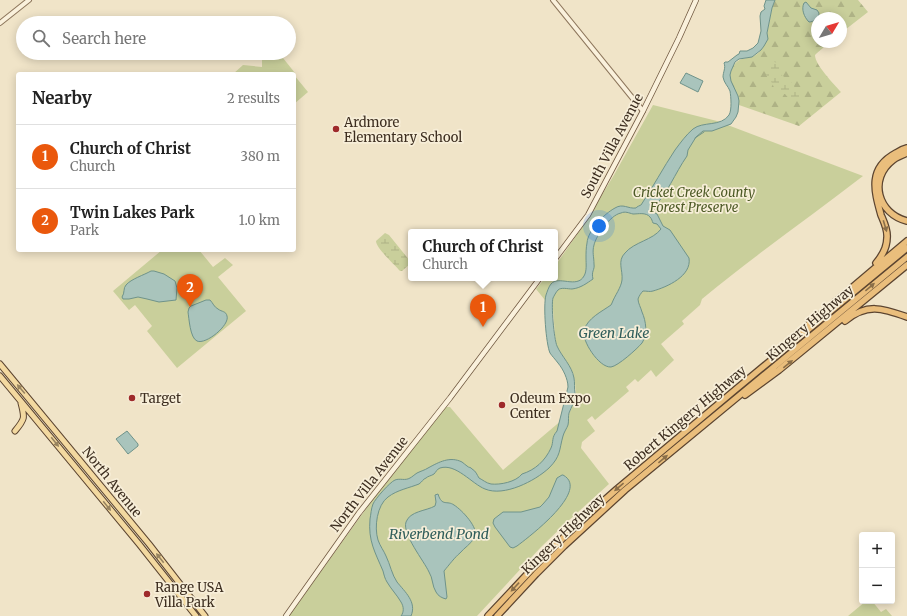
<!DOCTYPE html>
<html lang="en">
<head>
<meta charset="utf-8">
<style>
	:root { --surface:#fff; --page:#f2f2f2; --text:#222; --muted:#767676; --line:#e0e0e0; --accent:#ea580c }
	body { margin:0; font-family:Merriweather,serif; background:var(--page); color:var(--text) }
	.controls { position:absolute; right:12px; bottom:12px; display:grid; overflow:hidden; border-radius:4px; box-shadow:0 2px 10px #0003 }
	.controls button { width:36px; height:36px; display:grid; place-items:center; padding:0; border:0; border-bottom:1px solid var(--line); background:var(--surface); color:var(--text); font:20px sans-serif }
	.compass { position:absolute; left:811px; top:12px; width:36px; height:36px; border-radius:50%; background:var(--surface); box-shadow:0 2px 10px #0003; rotate:52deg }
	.you { position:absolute; left:599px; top:226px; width:14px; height:14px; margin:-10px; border:3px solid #fff; border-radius:50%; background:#1a73e8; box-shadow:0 0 0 6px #1a73e833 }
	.badge { display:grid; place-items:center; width:26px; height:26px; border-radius:50%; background:var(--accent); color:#fff; font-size:13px; font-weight:700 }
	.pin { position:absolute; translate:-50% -33px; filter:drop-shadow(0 1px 2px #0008) }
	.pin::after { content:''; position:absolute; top:21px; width:14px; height:12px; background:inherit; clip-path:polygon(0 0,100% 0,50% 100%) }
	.popup { position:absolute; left:408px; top:229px; width:150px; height:52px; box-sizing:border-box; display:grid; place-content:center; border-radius:4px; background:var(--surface); filter:drop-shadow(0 1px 3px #0005); font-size:13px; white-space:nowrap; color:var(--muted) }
	.popup b { font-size:15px; color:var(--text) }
	.popup::after { content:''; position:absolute; left:50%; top:100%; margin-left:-8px; border:8px solid transparent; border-top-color:var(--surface) }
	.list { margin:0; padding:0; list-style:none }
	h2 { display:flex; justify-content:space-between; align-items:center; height:52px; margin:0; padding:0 16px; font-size:17px }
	h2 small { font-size:13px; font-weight:400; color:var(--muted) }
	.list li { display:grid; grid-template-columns:26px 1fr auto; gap:12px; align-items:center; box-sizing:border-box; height:64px; padding:0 16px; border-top:1px solid var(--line) }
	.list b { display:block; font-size:15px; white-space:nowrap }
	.list p { margin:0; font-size:13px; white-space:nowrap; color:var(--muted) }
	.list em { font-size:13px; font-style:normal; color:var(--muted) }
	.icon { flex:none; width:22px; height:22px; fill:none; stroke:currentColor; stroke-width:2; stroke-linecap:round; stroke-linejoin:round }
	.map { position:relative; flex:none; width:907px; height:616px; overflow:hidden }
	.search { position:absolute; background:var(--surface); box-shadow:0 2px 10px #0003; left:16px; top:16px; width:280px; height:44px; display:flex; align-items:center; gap:10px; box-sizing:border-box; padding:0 14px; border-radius:22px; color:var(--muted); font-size:15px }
	.panel { position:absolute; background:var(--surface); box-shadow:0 2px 10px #0003; left:16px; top:72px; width:280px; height:180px; border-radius:4px }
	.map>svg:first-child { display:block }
	.green { fill:#c9cf9b }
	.forest { fill:url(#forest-firs) }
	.wetland { fill:url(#wetland-marsh) }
	.water { fill:#a9c4bc; stroke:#6f938a }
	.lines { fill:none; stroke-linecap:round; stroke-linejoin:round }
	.stream { stroke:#6f938a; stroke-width:1 }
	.tertiary-casing { stroke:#8d765c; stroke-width:6 }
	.secondary-casing { stroke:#6f573f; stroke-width:6 }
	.primary-casing { stroke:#5b4430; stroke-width:7 }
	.trunk-casing { stroke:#5b4430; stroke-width:8 }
	.tertiary { stroke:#faf1dc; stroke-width:4 }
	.secondary { stroke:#faf1dc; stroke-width:4.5 }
	.primary { stroke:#f3d9a0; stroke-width:5 }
	.trunk { stroke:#eabe7c; stroke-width:5.5 }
	.oneway { fill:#8b6f49 }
	.oneway2 { fill:#988460 }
	.poi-dot { fill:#9e2a2b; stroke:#f7eed8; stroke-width:1.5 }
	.labels { text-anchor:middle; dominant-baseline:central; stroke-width:3.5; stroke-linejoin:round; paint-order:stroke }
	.poi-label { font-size:13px; fill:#3d2e20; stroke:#f7eed8; text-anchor:start }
	.street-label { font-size:13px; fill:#3d2e20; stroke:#f7eed8 }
	.park-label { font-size:13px; font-style:italic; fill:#4d5a26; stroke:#f7eed8 }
	.water-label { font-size:14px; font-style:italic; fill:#2f5d5a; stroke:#f7eed8 }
</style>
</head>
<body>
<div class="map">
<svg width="907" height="616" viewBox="0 0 907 616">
	<defs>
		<pattern id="forest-firs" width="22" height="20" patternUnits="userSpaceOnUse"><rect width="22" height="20" fill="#c9cf9b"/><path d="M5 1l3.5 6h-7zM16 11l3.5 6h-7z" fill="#aeb285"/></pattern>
		<pattern id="wetland-marsh" width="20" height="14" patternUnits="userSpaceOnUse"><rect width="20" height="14" fill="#c9cf9b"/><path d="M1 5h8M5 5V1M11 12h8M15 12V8" fill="none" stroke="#aeb285"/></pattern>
	</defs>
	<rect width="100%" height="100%" fill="#f0e4c8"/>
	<!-- green -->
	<path class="green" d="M262,53H279L295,73L294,74H233L243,65L262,67Z
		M294,75L308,92L294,104Z
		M653,105L717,121L863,176C810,217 754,256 702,299L700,305L682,321L684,324L661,344L674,360L656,377L651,370L638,382L635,379L626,387L629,391L595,420L592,416L587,420L595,431L582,442L581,448L609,484L567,522L541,547L477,616H289L376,495L446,407H450L503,470L569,414L576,396L575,382L573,373L569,366L561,353L556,344L555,335L553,310L536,289L545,278H555V266L583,226L614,175Z
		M162,250H199L213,267L225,258L233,265L218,277L246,311L177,368L147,331L152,326L135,305L129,310L113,291Z
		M866,601H872L881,612L886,609L892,616H848Z"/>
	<!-- forest -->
	<path class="forest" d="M775,0H858L868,12L841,33V18H817V42H830L817,53L815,55C815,65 834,84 841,92L799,126L739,105C739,95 730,86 730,76C730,69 735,61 742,59C745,58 748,58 751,57C760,55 768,42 767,33L772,8Z"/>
	<!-- wetland -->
	<path class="wetland" d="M771,61L778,63L779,62H782V72L781,75C784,77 787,78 790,81C792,83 799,93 800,96L798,100L791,101L785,94H782L778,91L776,92L772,83L766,75L767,65Z
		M385,233L389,235L410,261V264L402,271H400C394,264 376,248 376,241Z"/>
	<!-- water -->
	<path class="water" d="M766,0H775L772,8L767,33L768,39L764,46L761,50L752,57L739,59L735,62L731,71L730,75L731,81L738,96L739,101L738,112L736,117L731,124L712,131H703L696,137L688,150L687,156C675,173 667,195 652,209L653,212L657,214L663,226L670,230L689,258C692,276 667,287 653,291C650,292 647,291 643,291C641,293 639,296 638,299C638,303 641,308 642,312C646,321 648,334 642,343C637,349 618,366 611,367C599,368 581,340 584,330C588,318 601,312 611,305L612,303C615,295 621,288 622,280C623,270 617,261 625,253C634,242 653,240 661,229L657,224L653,223C652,221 652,219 650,217C646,212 638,214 633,214C629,213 625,211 621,213C610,215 596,236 594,245C592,252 594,257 594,264C595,270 591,271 593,279C587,283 581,288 572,289C568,289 561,287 558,290C556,292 554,296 553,298C551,305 554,339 557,346C562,357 572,366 574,378C575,383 574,388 575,393C575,394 576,395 576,396C575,400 571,408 569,413C568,416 569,421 568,425C567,428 564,432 563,436C559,450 561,456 549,468C535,481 504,497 485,489C472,484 456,463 440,468C437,469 436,472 434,474C431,476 428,476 426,478C423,479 422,482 419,484C409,488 397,490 388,497C377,505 374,527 378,540C380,546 384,551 386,556C390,564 392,575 397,582C405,592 417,602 411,616H401C404,612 404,607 401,602C397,595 391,589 387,582C385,579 384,575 383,571C375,552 368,541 370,519C371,514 371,509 373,504C375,499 390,482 395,480C400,478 405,481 410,478C412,477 414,475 417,473C421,471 425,470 428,468C439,462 450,456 462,462C464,463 465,465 467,466C469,468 471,467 472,469C476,471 477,475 479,478C483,480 486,483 491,484C500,485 516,482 522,474C535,470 545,461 551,448C554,441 551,438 557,431L568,387C568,379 563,369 558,363C555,359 552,356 550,353C546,344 543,305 546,295C547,292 549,286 551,284C558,275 577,289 584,276C587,271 586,264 586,258C586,253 586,248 587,243C588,230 604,214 615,208C623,203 628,209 636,208C636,207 641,205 641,205C653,187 663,168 675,150C681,142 686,135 693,129C703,121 721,127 729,115C732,110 731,97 730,91C728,86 724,83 723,77C723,72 726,68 724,63L725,62H728L737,55L739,54L740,51H747L753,48L758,43L761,31L760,16L761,12L765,9L764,6Z
		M806,2L811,8L817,10L819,13C819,18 814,22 809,22C804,17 801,9 804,3Z
		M686,73L703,81L698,92L680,83Z
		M151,271H154L164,274L175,281L177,288L176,300L159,302L147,299L138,297L129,299H123L122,297C125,293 123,288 126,285C131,279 144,275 151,271Z
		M206,300H210C213,303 214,307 218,309C222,312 226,311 227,316C230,325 206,345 197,341C190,338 189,318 188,312L189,308L191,306Z
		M127,431L138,444V446L128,454L116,439Z
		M562,475H563C591,490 529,537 517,546L513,548L510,547L495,527L493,523L494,519L503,512H521L540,507L543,504L549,497L557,478Z
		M438,494C442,507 447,500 454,505C462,510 479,528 475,537C471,544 464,548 460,553C455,557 449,565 444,571L447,597L446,599C442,598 438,596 436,592C432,586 433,578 429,572C424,561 402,534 406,522C410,511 426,511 435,506L436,502L435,495Z"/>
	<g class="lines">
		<!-- stream -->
		<path class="stream" d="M695,138L704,132"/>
		<!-- tertiary casing -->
		<g class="tertiary-casing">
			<path id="tertiary" d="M553,0L643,111
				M0,23L29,0"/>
		</g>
		<!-- secondary casing -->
		<g class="secondary-casing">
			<path id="secondary" d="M555,259L588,215L643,111L679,38L696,0
				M286,616L359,513L450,398L540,278"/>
		</g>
		<!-- primary casing -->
		<g class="primary-casing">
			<path id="primary" d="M0,364L149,544L205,616
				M0,376L139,544L196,616
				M15,431C25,419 25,418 21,403"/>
		</g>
		<!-- trunk casing -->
		<g class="trunk-casing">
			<path id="trunk" d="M907,153C902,155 897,157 893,160C868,179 878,214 907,221
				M876,263C882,256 887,248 887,238C888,230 884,222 881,215C874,190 868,168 896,153C899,151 903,149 907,148
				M845,321C867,303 882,308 907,317
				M796,335L907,241
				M745,395L779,370L907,265
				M488,616L534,567L574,527L617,489L735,390L907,248
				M497,616L536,574L564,546L625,490L907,257"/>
		</g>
		<!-- tertiary -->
		<use href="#tertiary" class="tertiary"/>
		<!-- secondary -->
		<use href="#secondary" class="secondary"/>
		<!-- primary -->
		<use href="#primary" class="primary"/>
		<!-- trunk -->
		<use href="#trunk" class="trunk"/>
	</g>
	<!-- one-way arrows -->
	<defs><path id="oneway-solid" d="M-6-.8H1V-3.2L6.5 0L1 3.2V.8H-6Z"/></defs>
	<g class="oneway">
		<use href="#oneway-solid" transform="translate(885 226) rotate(73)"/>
		<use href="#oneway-solid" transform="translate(870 287) rotate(-40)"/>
		<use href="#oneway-solid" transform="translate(788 364) rotate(-39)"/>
		<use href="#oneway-solid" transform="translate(663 459) rotate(-40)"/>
		<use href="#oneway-solid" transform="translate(619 487) rotate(140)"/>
		<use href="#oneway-solid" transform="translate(515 587) rotate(133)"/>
	</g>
	<g class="oneway2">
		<use href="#oneway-solid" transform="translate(21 389) rotate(-130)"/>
		<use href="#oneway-solid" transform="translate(55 442) rotate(51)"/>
		<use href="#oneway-solid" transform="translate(107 506) rotate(51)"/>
		<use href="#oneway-solid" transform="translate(160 558) rotate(-128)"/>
	</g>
	<!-- markers -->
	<g class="poi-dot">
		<circle cx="336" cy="129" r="4"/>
		<circle cx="132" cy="398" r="4"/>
		<circle cx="502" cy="405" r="4"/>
		<circle cx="147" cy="594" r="4"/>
	</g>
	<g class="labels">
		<!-- poi labels -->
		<g class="poi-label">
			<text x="344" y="122">Ardmore<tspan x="344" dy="15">Elementary School</tspan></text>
			<text x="140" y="398">Target</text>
			<text x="510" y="398">Odeum Expo<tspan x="510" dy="15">Center</tspan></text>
			<text x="155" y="587">Range USA<tspan x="155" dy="15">Villa Park</tspan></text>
		</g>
		<!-- street labels -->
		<g class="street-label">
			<text transform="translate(612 146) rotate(-62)">South Villa Avenue</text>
			<text transform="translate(810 323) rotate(-40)">Kingery Highway</text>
			<text transform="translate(685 418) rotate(-40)">Robert Kingery Highway</text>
			<text transform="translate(112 482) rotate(51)">North Avenue</text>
			<text transform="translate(369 484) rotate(-52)">North Villa Avenue</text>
			<text transform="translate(563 534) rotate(-44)">Kingery Highway</text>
		</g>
		<!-- park labels -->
		<g class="park-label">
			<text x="694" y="192">Cricket Creek County<tspan x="694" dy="15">Forest Preserve</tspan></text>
		</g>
		<!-- water labels -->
		<g class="water-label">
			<text x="614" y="333">Green Lake</text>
			<text x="439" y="534">Riverbend Pond</text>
		</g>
	</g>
</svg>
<div class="controls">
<button>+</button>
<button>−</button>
</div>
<svg class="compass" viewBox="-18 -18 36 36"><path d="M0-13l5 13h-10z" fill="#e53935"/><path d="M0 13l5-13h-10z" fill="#767676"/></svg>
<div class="you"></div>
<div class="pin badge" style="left:483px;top:327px">1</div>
<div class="popup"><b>Church of Christ</b>Church</div>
<div class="pin badge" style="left:190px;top:307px">2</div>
<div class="search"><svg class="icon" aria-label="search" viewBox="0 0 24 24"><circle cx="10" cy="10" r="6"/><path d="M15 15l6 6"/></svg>Search here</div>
<section class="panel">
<h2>Nearby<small>2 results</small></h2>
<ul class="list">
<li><span class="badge">1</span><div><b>Church of Christ</b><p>Church</p></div><em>380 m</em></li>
<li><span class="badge">2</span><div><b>Twin Lakes Park</b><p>Park</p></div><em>1.0 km</em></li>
</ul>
</section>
</div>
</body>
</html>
